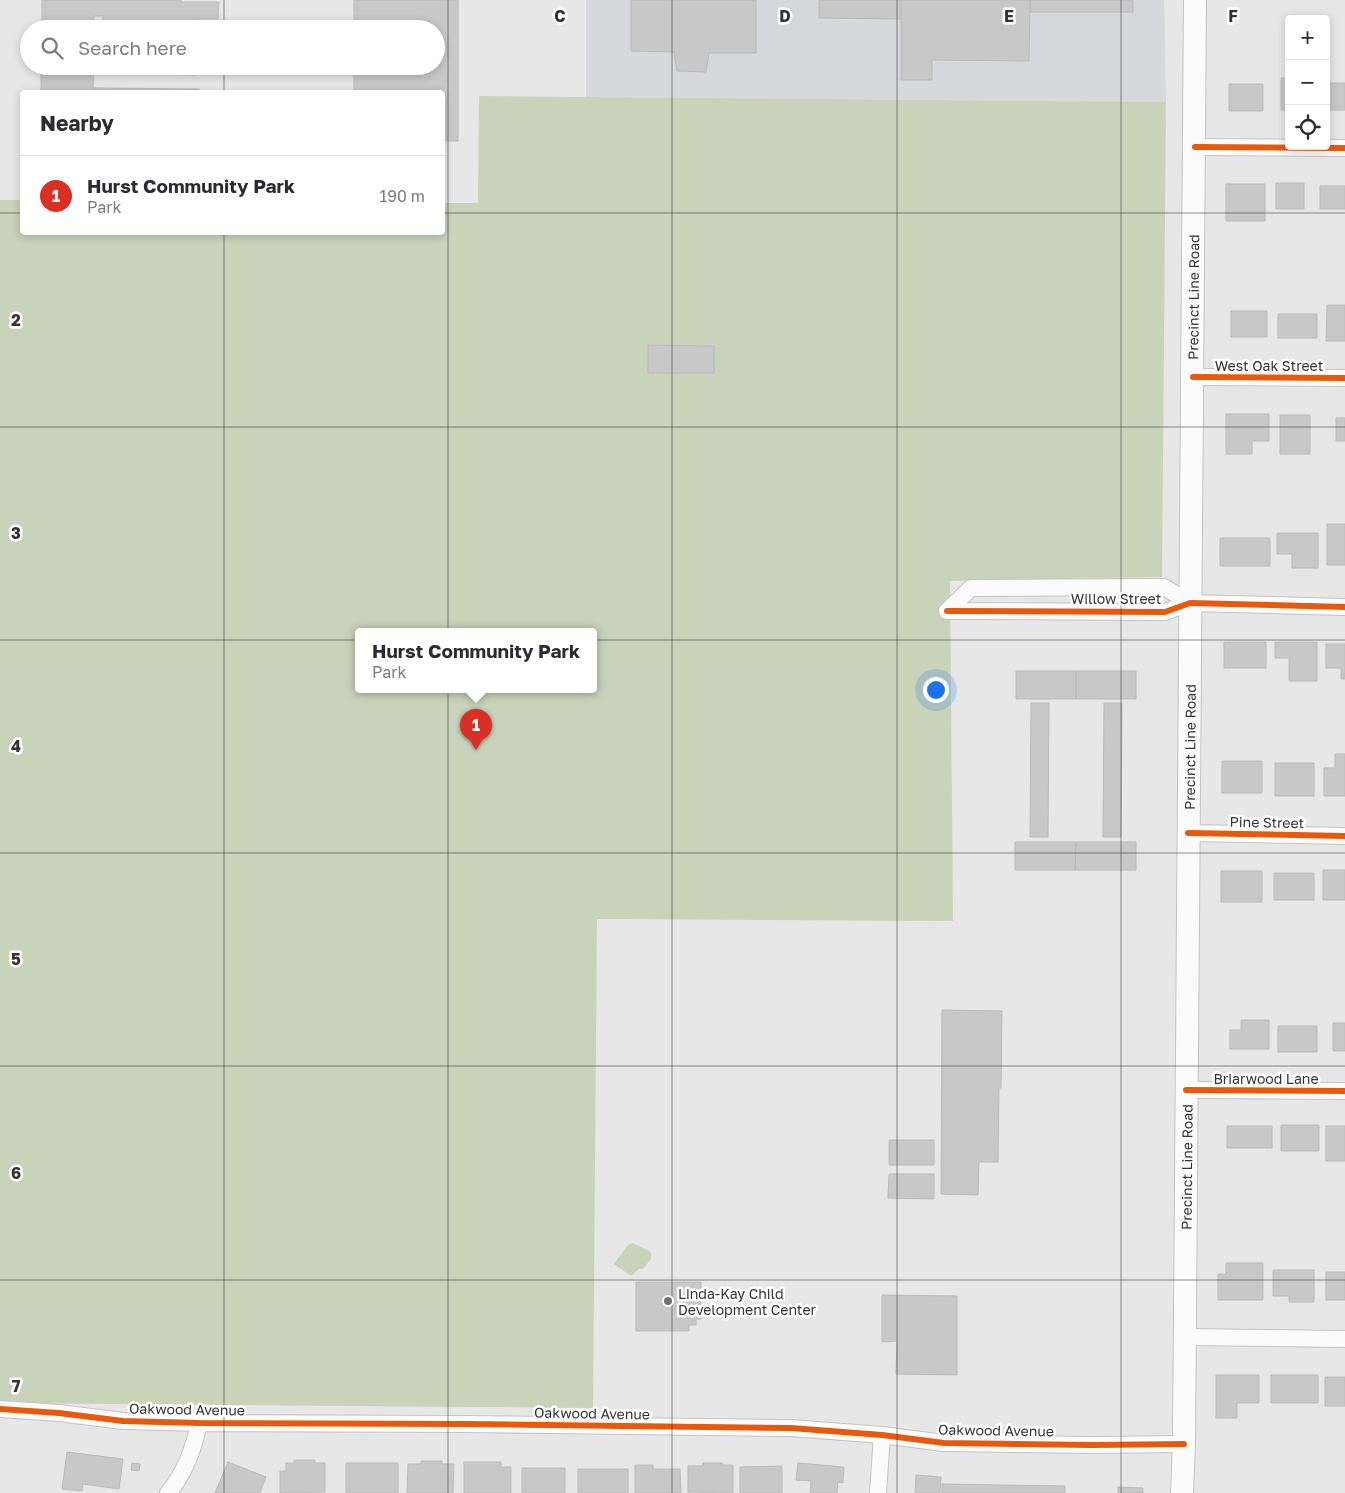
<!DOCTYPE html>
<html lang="en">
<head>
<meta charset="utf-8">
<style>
	:root { --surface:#fff; --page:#f2f2f3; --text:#2b2b33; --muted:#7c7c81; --line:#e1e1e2; --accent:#d93025 }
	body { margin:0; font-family:"Golos Text",sans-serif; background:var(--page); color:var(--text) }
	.controls { position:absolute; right:15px; top:15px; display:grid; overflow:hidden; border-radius:5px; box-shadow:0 2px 8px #0003 }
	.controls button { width:45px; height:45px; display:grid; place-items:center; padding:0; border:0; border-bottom:1px solid var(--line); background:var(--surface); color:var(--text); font:25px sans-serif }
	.you { position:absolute; left:935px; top:689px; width:18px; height:18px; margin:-12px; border:4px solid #fff; border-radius:50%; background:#1a73e8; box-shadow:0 0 0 8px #1a73e833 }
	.badge { display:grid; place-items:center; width:32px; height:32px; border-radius:50%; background:var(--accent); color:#fff; font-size:16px; font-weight:700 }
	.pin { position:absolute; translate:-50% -41px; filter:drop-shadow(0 1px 2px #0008) }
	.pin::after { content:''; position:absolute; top:26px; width:18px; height:15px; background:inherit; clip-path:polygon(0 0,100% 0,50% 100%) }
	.popup { position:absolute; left:355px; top:628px; width:242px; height:65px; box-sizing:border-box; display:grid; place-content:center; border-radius:5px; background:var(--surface); filter:drop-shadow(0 1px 4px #0005); font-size:16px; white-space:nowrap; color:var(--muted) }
	.popup b { font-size:19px; color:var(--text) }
	.popup::after { content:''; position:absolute; left:50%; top:100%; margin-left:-10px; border:10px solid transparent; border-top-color:var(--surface) }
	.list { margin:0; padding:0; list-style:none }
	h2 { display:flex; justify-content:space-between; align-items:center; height:65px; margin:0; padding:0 20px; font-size:21px }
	h2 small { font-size:16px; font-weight:400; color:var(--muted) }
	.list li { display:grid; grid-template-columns:32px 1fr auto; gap:15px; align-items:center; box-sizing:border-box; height:80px; padding:0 20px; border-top:1px solid var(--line) }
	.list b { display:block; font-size:19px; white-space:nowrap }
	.list p { margin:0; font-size:16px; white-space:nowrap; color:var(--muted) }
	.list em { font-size:16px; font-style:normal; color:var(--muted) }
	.icon { flex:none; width:28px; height:28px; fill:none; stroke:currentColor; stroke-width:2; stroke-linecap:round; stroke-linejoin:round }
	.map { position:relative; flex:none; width:1345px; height:1493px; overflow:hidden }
	.search { position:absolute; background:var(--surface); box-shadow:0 2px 8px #0003; left:20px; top:20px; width:425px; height:55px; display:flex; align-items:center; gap:12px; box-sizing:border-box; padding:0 18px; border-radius:28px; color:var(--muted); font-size:19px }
	.panel { position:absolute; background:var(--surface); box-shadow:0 2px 8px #0003; left:20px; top:90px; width:425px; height:145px; border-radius:5px }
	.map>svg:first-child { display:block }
	.built { fill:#d7d8dc }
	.green { fill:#c9d3b9; fill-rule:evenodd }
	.building { fill:#c8c8c8; stroke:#bababa }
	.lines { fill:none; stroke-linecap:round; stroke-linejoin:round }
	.minor-casing { stroke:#c3c3c3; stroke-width:18 }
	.secondary-casing { stroke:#c3c3c3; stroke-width:24 }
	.minor { stroke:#fbfbfb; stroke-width:16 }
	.secondary { stroke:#fbfbfb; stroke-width:22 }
	.cycleway-casing { stroke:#fff; stroke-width:9 }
	.cycleway { stroke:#e8590c; stroke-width:6 }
	.grid { fill:none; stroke:#333; stroke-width:1; stroke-opacity:0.55 }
	.poi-dot { fill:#727272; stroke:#fff; stroke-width:2 }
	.labels { text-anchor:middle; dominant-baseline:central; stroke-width:5; stroke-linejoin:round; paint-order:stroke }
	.street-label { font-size:14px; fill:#333; stroke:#fff }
	.poi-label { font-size:14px; fill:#333; stroke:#fff; text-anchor:start }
	.grid-label { font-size:16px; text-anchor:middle; font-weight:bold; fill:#333; stroke:#fff; stroke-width:5; stroke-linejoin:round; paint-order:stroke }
</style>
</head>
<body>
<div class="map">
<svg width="1345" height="1493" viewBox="0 0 1345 1493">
	<rect width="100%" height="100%" fill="#e7e7e7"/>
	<!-- built -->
	<path class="built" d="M586,0H1164L1166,102L586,97Z"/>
	<!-- green -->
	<path class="green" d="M479,96L1166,102L1162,577L950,581L953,921L597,919L593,1408L0,1403V200H22V232H442L443,203H478ZM358,631H594V689H358Z
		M633,1243C639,1247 646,1248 651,1253V1259L643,1269H639L631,1276L614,1264L628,1245Z"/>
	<!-- building -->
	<path class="building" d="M42,0H181V2H219L218,19H198V29H102L103,16H94V29H42Z
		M354,0H458V141H442V92H354V66H436V29H354Z
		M631,0H756V53H709L706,72L677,71L674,52L631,51Z
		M819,0H901V19L819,18Z
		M901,0H1030L1029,61L932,60V80H901Z
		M1030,0H1133V12H1030Z
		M41,66H94L93,88L199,89V92H41Z
		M144,66H197V75L144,74Z
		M1281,78H1289V110H1281Z
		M1326,83H1345V110H1326Z
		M1229,84H1263V111H1229Z
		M1276,183H1304V209H1276Z
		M1226,184H1265V221H1226Z
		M1320,186H1345V209H1320Z
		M1327,305H1345V341H1326Z
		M1231,311H1267V337H1231Z
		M1278,314H1317V338H1278Z
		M648,345L714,346V373H648Z
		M1226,414H1269V441H1252V454H1226Z
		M1280,415H1310V454H1280Z
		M1336,418H1345V441H1336Z
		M1327,524H1345V565H1327Z
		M1277,533H1318V568H1292V554H1277Z
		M1220,538H1270V566H1220Z
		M1224,642H1266V668H1224Z
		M1275,642H1317V681H1289V658H1275Z
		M1326,644H1345V679H1341V668H1326Z
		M1016,671H1076V699H1016Z
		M1076,671H1136V699H1076Z
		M1031,703H1049L1048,837H1030Z
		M1104,703H1122L1121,837H1103Z
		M1335,754H1345V796H1324V768H1335Z
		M1222,761H1262V793H1222Z
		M1275,763H1314V796H1275Z
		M1015,842H1076L1075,870H1015Z
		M1076,842H1136V870H1075Z
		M1323,870H1345V900H1323Z
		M1221,871H1262V902H1221Z
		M1274,873H1314V900H1274Z
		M942,1010L1002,1011L1001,1088H999L998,1162H979L978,1195L941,1194Z
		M1241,1020H1269V1049H1230V1030H1241Z
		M1333,1023H1345V1051H1333Z
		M1278,1026H1317V1052H1278Z
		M1281,1125H1319V1151H1281Z
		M1227,1126H1272V1148H1227Z
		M1326,1126H1345V1161H1326Z
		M889,1140H934V1165H889Z
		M889,1174H934V1199L888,1198Z
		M1226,1263H1263V1300H1218V1274H1226Z
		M1273,1270H1314V1302H1289V1296H1273Z
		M1326,1272H1345V1300H1326Z
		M636,1282H701V1319H696V1325H689V1331H636Z
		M882,1295L957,1296V1375L896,1374L897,1341L882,1342Z
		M1216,1375H1259V1403H1237V1418H1216Z
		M1271,1375H1318V1403H1271Z
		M1325,1377H1345V1406H1325Z
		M67,1452L123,1459L119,1489L83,1484L82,1491L62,1489Z
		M294,1460H315V1463H325V1492L280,1493V1471H286V1463H294Z
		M421,1461H442V1464H454L453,1493H407L408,1464H421Z
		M228,1462L266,1477L260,1493H215Z
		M464,1462H501V1467H511V1493H464Z
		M132,1463L140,1464L139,1471L131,1470Z
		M346,1463H398V1493H346Z
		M703,1463H722V1465H733V1493L688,1492V1466H703Z
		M798,1463L844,1467L843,1483L838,1482L837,1493H810L811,1481L796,1480Z
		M635,1465H653V1469H680L681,1493H635Z
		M782,1466V1493H740V1467Z
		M522,1468H565V1493H522Z
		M578,1469H628V1493H578Z
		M916,1475L941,1477L940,1493H915Z
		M942,1484L1065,1486V1493H942Z
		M1118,1487L1143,1488V1493H1118Z"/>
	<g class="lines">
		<!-- minor casing -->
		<g class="minor-casing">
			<path id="minor" d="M1195,147L1345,148
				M1193,377L1345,378
				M947,611L1165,612L1190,603L1345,607
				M947,611L971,588L1164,587L1190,603
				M1188,833L1345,836
				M1186,1090L1345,1091
				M1184,1337L1345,1339
				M0,1409L59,1413L123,1421L199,1423L465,1424L791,1428L882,1435L944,1443L1092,1445L1184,1444
				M168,1493C185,1473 194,1448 199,1423
				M878,1493L882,1435"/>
		</g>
		<!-- secondary casing -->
		<g class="secondary-casing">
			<g id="secondary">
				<path id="s1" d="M1182,1493L1184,1444L1195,0"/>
			</g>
		</g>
		<!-- minor -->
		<use href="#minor" class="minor"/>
		<!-- secondary -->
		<use href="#secondary" class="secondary"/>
		<!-- cycleway casing -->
		<g class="cycleway-casing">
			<path id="cycleway" d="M1195,147L1345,148
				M1193,377L1345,378
				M947,611L1165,612L1190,603L1345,607
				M1188,833L1345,836
				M1186,1090L1345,1091
				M0,1409L59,1413L123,1421L199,1423L465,1424L791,1428L882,1435L944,1443L1092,1445L1184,1444"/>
		</g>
		<!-- cycleway -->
		<use href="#cycleway" class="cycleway"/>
	</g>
	<!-- grid -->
	<path class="grid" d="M224,0V29M448,0V1493M672,0V1493M897,0V1493M1121,0V1493M224,66V92M0,213H22M442,213H1345M224,232V1493M0,427H1345M0,640H1345M0,853H1345M0,1066H1345M0,1280H1345"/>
	<!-- markers -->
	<circle class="poi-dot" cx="668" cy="1301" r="5"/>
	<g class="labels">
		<!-- street labels -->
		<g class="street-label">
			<text stroke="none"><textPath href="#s1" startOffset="1196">Precinct Line Road</textPath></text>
			<text x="1269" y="365">West Oak Street</text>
			<text x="1116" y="598">Willow Street</text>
			<text stroke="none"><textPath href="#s1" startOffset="746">Precinct Line Road</textPath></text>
			<text transform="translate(1267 822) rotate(1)">Pine Street</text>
			<text x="1266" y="1078">Briarwood Lane</text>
			<text stroke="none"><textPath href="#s1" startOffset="326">Precinct Line Road</textPath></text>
			<text transform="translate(187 1409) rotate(1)">Oakwood Avenue</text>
			<text transform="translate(592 1413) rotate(1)">Oakwood Avenue</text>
			<text transform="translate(996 1430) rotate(1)">Oakwood Avenue</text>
		</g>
		<!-- poi labels -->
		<g class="poi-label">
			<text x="678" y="1293">Linda-Kay Child<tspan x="678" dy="16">Development Center</tspan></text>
		</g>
	</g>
	<g class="grid-label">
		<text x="560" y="22">C</text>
		<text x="785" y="22">D</text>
		<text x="1009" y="22">E</text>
		<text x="1233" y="22">F</text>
		<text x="16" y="326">2</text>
		<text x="16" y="539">3</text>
		<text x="16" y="752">4</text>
		<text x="16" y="965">5</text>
		<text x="16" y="1179">6</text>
		<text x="16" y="1392">7</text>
	</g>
</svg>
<div class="controls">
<button>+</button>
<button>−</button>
<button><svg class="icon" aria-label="locate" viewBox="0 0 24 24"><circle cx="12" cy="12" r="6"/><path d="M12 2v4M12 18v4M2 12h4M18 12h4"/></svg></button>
</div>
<div class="you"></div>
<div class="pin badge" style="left:476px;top:750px">1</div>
<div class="popup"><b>Hurst Community Park</b>Park</div>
<div class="search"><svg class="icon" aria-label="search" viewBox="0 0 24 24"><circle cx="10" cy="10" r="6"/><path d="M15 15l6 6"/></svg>Search here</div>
<section class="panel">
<h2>Nearby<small></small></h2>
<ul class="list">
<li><span class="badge">1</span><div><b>Hurst Community Park</b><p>Park</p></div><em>190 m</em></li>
</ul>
</section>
</div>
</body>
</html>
